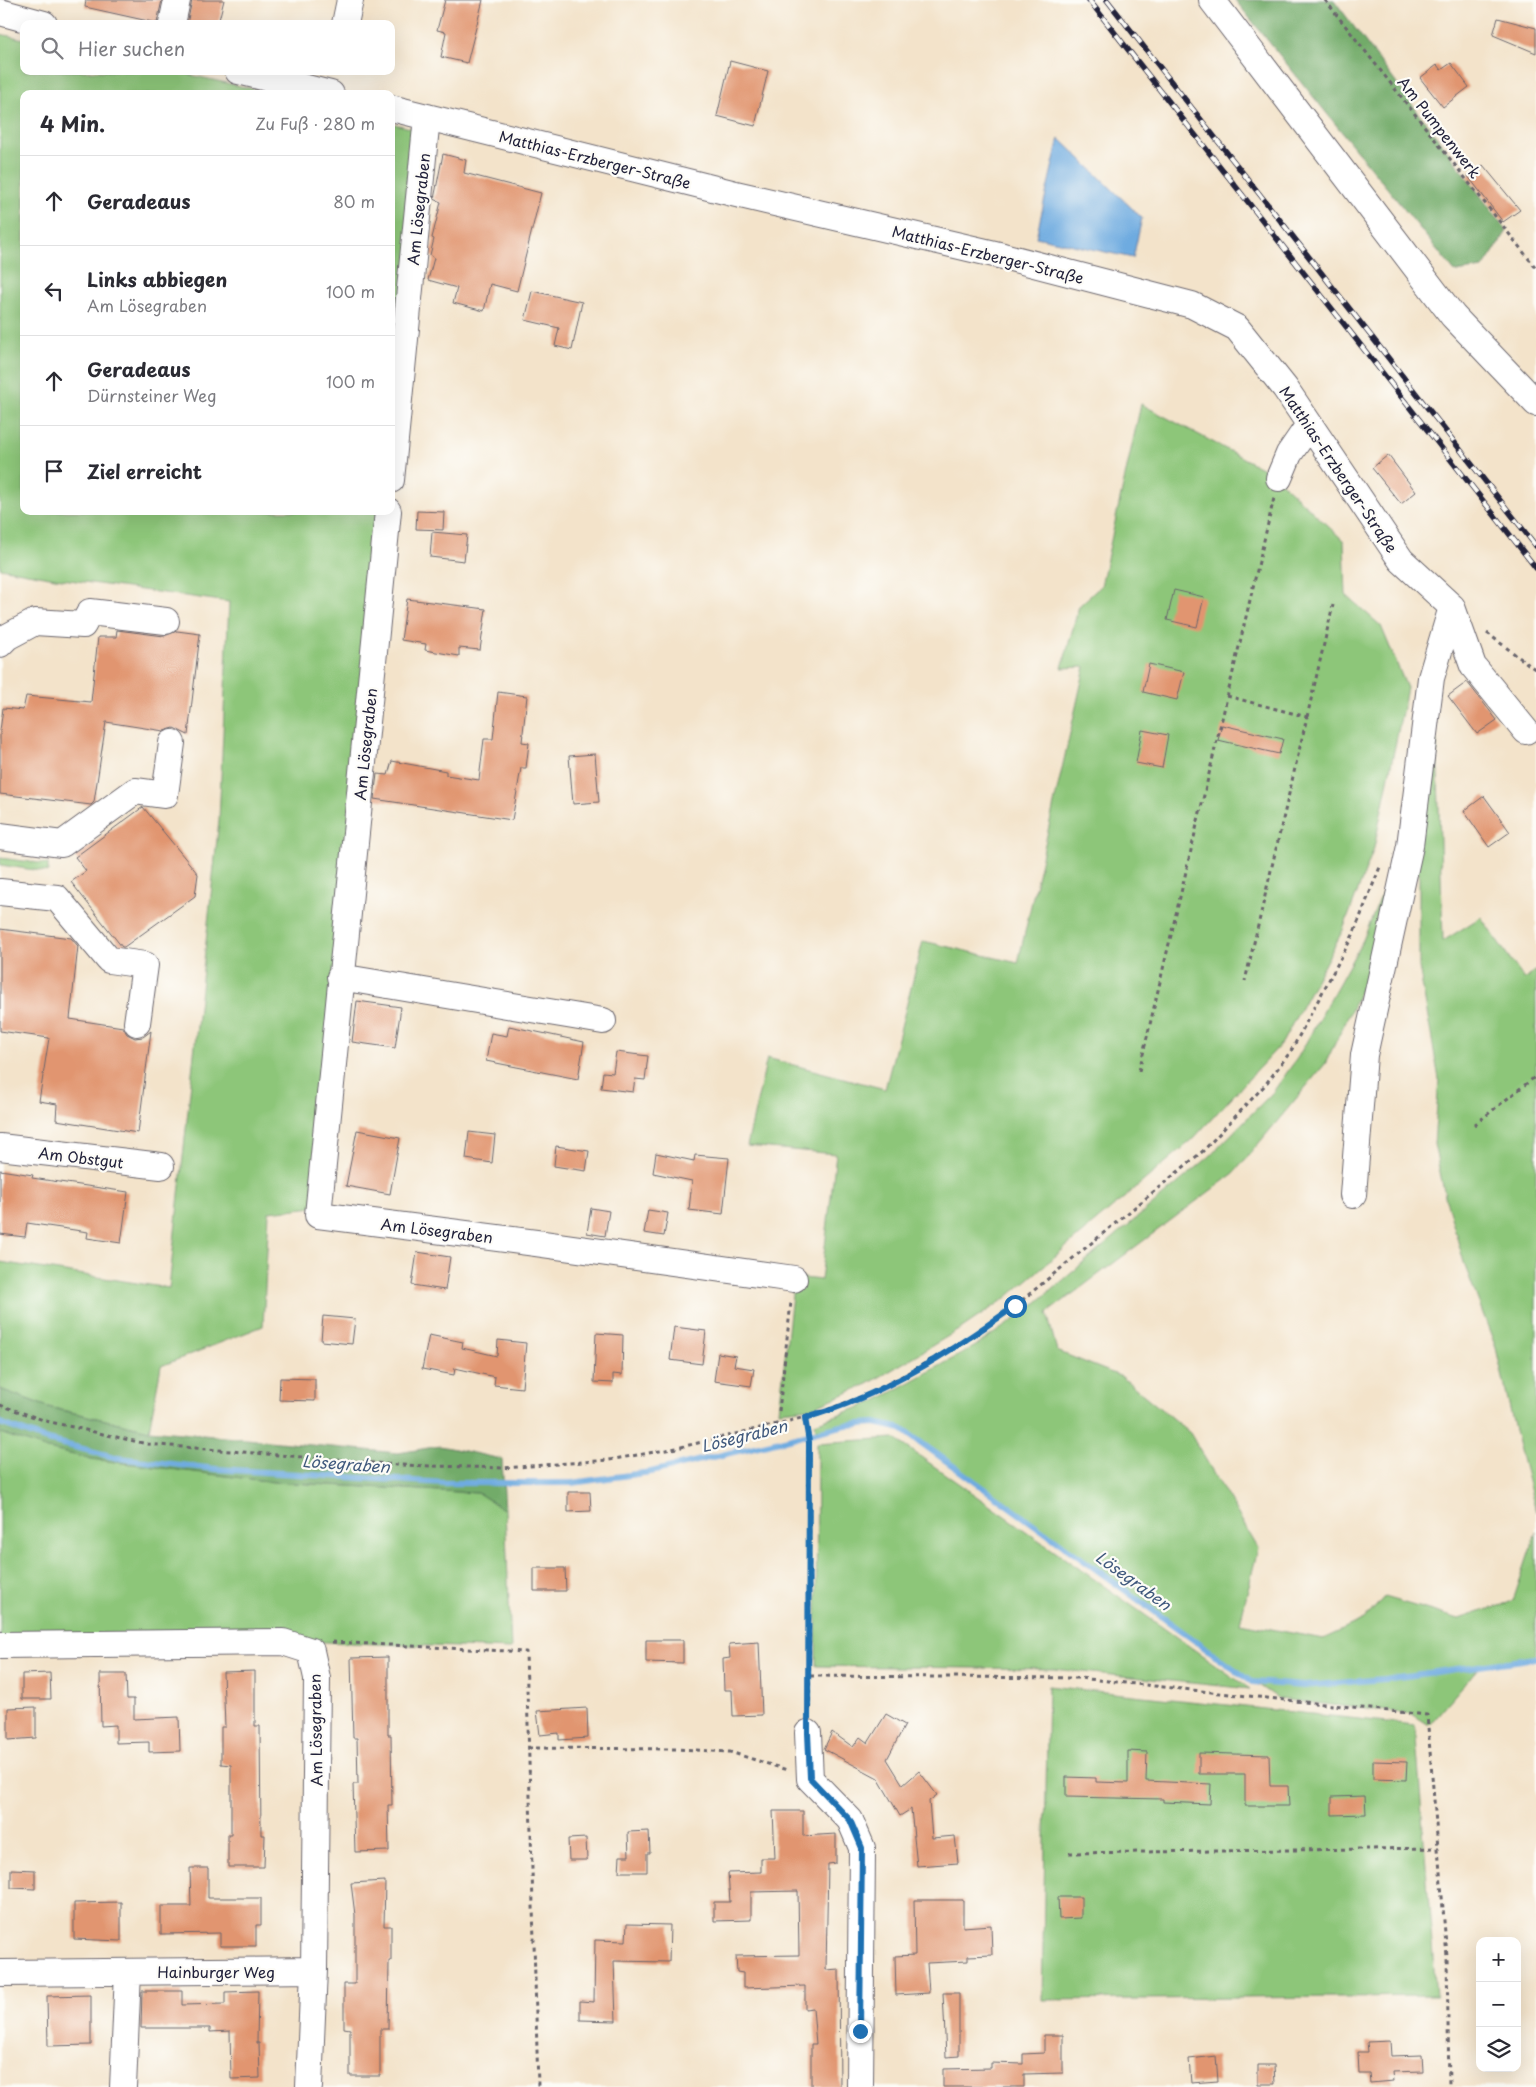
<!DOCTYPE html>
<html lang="de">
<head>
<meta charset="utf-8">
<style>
	:root { --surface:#fff; --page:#f7f7f7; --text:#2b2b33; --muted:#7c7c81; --line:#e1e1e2 }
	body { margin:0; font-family:"Playpen Sans",sans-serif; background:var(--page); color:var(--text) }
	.controls { position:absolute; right:15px; bottom:15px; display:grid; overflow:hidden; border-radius:10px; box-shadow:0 5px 20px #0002 }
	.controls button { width:45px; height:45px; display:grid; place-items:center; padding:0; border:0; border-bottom:1px solid var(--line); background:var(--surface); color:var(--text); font:25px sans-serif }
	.stop { position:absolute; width:15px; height:15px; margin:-11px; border:4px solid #1f6fb2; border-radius:50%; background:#fff }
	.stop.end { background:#1f6fb2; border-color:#fff; box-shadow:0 1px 5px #0008 }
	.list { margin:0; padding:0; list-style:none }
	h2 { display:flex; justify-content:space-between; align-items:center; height:65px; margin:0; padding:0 20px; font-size:21px }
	h2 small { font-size:16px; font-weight:400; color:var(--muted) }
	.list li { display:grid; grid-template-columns:32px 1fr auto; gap:15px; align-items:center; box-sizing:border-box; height:90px; padding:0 20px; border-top:1px solid var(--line) }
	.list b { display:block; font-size:19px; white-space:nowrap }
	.list p { margin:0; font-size:16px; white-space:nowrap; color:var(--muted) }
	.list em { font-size:16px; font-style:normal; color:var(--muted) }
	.icon { flex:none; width:28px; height:28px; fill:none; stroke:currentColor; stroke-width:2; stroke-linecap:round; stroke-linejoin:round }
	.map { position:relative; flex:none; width:1536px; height:2087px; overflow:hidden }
	.search { position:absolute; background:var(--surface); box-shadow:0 5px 20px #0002; left:20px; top:20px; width:375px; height:55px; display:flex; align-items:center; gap:12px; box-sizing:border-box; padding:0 18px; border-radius:10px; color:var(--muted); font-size:19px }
	.panel { position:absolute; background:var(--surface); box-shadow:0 5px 20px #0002; left:20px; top:90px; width:375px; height:425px; border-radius:10px }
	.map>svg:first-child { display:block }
	.green { fill:#8dc679; stroke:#58745a }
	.forest { fill:#72ab69; stroke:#4a6652 }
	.water { fill:#6eabe0; stroke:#48668e }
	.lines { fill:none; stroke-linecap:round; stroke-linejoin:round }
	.stream { stroke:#6eabe0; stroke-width:6 }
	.building { fill:#e1956f }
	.minor-casing { stroke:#6b666d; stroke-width:28 }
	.path { stroke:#6b666d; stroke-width:3; stroke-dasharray:4 4; stroke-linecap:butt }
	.minor { stroke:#fff; stroke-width:26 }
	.rail-casing { stroke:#22223b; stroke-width:5.5 }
	.rail { stroke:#fdfcf7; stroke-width:4; stroke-dasharray:11; stroke-linecap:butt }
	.route { stroke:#1f6fb2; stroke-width:6 }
	.labels { text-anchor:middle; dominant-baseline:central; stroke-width:4.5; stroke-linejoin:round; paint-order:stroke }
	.street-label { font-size:15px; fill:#22223b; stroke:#fdfcf7 }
	.water-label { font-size:16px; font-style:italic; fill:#40597d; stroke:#fdfcf7 }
</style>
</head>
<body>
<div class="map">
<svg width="1536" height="2087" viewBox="0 0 1536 2087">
	<rect width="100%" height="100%" fill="#fdfcf7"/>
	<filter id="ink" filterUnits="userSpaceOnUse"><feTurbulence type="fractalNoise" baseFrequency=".02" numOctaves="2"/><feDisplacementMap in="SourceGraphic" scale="10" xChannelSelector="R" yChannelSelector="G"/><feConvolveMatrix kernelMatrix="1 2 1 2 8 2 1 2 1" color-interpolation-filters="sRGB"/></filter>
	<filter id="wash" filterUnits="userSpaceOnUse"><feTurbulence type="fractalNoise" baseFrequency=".0096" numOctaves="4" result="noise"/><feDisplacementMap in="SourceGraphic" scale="20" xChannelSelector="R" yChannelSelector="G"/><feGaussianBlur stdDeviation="1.12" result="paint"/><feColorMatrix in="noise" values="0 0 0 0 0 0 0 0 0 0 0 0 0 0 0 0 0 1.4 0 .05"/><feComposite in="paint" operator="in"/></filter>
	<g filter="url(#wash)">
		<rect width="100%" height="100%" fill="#f3e3ca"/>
		<!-- green -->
		<path class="green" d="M0,34L24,39V71H173L275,94H24V511H390L323,1206L269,1212L263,1326L161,1366L149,1430L48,1407L0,1389V1262L169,1288L219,820L229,602L55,578L0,568Z
			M391,123L426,132L391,496Z
			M1141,404L1271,473L1344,541L1346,595L1381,626L1407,688L1374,848L1343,930L1282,1043L1192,1140L1006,1298L962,1328L868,1384L811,1408L779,1411L794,1277L821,1280L836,1154L747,1146L767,1058L885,1089L923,941L1018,963L1085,667L1062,668L1079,606L1101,586Z
			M1426,715L1437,742L1443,941L1481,917L1524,979L1536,970V1512L1516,1435L1496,1348L1465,1266L1445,1196L1434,1144L1439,1079L1419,967V872L1400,869L1387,925L1357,998L1325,1064L1234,1173L1047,1313L1057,1351L1122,1377L1190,1433L1258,1548L1240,1623L1323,1639L1364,1620L1384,1597L1459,1619L1513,1601L1536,1532V1657L1479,1667L1429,1725L1412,1714L1279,1699L1149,1609L902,1428C869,1423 848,1422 816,1430L815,1423L874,1402L974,1347L1024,1313L1209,1157L1273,1092L1298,1057L1363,940L1395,862Z
			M0,858L48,864V872L0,865Z
			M0,1433L48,1449L92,1459L274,1482L478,1493L505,1510L511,1649L298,1641L0,1640Z
			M894,1438L1250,1689L1053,1669L816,1666L817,1443Z
			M1048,1686L1415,1725L1436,1996L1042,2000Z"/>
		<!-- forest -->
		<path class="forest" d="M1235,0H1334L1507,231L1483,268L1455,272Z
			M0,1389L48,1407L149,1430L398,1453L440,1446L502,1459L505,1510L478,1493L274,1482L92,1459L48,1449L0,1433Z"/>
		<!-- water -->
		<path class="water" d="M1059,138L1142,218L1133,258L1036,237Z"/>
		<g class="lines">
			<!-- stream -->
			<path class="stream" d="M0,1423L44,1439L118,1458L216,1469L445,1483H572L651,1472L846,1425L875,1423L902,1429L1252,1682L1304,1686L1384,1679L1536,1658"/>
		</g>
		<g id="blocks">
			<!-- building -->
			<path class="building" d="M86,0H162L157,23L85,7Z
				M192,0H224L218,24H187Z
				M445,0H483L467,63L441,57L446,32L437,30Z
				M1498,18L1536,28V53L1493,35Z
				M730,61L768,71L755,126L717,116Z
				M1451,63L1469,87L1443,107L1420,78L1437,65L1441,70Z
				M443,154L466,160L464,173L541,193L517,291L490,284L484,311L453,303L457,288L428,280L434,258L430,255L434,239L432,238L441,202L434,199Z
				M1483,165L1520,210L1503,222L1468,176Z
				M532,291L582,302L572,350L555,346L559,328L525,320Z
				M1388,455L1416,492L1401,504L1372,468Z
				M417,511L444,512L443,530L416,529Z
				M432,532L467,535L464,561L430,557Z
				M1174,590L1204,597L1197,627L1167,620Z
				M407,599L486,609L480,650L459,648V656L425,650L426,644L401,640Z
				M117,630L164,636L177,631L200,634L188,735L174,728L164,731L106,722L94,802L91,805L0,794V731L3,708L23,710L26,696L91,702L98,637H116Z
				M1149,664L1184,672L1177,700L1143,692Z
				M1467,682L1497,720L1477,734L1448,696Z
				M498,692L527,696L522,742L529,743L526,768H521L512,820L374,799L377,774L388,775L392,761L446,771V775L479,780L484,739H493Z
				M1222,725L1283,739L1279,754L1218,740Z
				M1142,730L1168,735L1162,768L1136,763Z
				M595,754L599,802L573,804L569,756Z
				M1484,796L1510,832L1489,847L1464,811Z
				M143,807L198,874L195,896L124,947H122L71,882L86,871L75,857Z
				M0,929L71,938L78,946L70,1019L123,1027L127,1034L135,1038L143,1037L151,1031L138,1133L56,1120L57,1104L39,1101L49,1038L0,1031Z
				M357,1001L401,1007L395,1048L352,1042Z
				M509,1026L584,1042L578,1079L486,1061L491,1033L507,1036Z
				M616,1052L648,1056L645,1080L635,1079L633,1092L601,1088L603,1072L613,1073Z
				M357,1130L400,1138L390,1194L346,1186Z
				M469,1132L495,1135L492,1163L466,1159Z
				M556,1146L589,1151L586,1171L554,1166Z
				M656,1153L694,1161L695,1155L729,1158L723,1214L689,1210L692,1181L653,1173Z
				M0,1170L33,1175L32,1178L128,1192L121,1243L87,1238L88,1232L27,1223L25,1237L0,1234Z
				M591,1208L609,1211L605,1236L587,1233Z
				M648,1210L668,1213L664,1236L644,1233Z
				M417,1252L450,1257L445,1290L412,1285Z
				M323,1316L355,1319L352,1344L321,1341Z
				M674,1327L706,1331L702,1364L670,1360Z
				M596,1333L623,1335L622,1375L613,1374V1383L594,1382Z
				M429,1335L463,1342L462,1348L497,1356L498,1340L526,1343L522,1388L494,1385L495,1377L455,1368L454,1375L422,1369Z
				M718,1353L736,1356L734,1366L754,1369L751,1386L714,1381Z
				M280,1378L315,1379V1401L279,1400Z
				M568,1492H590L591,1511L568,1512Z
				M534,1568H565L566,1591H534Z
				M646,1640H683V1663L646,1662Z
				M759,1642L762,1715L733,1716L732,1690H724L723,1659L730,1658L729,1644Z
				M388,1657V1735H391L392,1805H388L389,1851L355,1852L353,1784H358L357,1738H353L351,1658Z
				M255,1671V1726H260L261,1835H265L264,1867H228V1835H231V1765L221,1764V1727H225L223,1672Z
				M50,1673L51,1699H22V1674Z
				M100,1674H126L127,1699H134V1719L179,1717L180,1751L149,1752V1742L116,1743V1725L101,1726Z
				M36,1707V1738L8,1740V1708Z
				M587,1708L588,1738L559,1740V1733L540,1735L537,1711Z
				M886,1714L905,1725L887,1759L903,1785L919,1771L937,1795L929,1801L932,1838L955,1836L958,1863L917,1866L911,1809L900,1816L878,1778L824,1749L832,1732L853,1747L860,1737L868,1743Z
				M1128,1751L1147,1752L1146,1781L1211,1784L1210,1804L1163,1802V1799L1066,1797V1777L1096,1778V1782L1128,1783Z
				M1199,1753L1269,1755L1270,1786H1288L1289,1806H1245V1774H1199Z
				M1373,1761L1407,1762L1406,1780L1373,1779Z
				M1365,1796L1366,1814L1332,1815V1797Z
				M773,1811H803V1836L836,1834V1863L828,1864L826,1970L839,1969L840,2087H811V2044H816L813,2008L805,2009V1986L743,1988V1973L737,1972L736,1956L799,1955L798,1891L751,1892V1920L714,1921V1902H730L728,1873L761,1872V1858H775Z
				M649,1831L650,1853H647V1872H619L620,1856H629L628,1832Z
				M586,1838L587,1860H569L568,1839Z
				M190,1868H208V1898H261V1925H256V1946H220V1933L161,1934V1906H191Z
				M11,1869L35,1870V1889L11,1888Z
				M385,1881L384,1926H391V1961H389L388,2029H380V2076H350V2029L344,2028V1984H355V1915L351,1883Z
				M1058,1897H1081V1918L1059,1919Z
				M914,1900H963V1927L991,1925L992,1955L968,1956V1961L927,1963L929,1993L896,1995L895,1956L915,1955Z
				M121,1902V1941L74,1939V1903Z
				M627,1924L670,1925L669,1962L614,1961L616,2021L580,2020V2001L594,2002L595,1940L626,1941Z
				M142,1991H182V2005L225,2004V1992L258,1991L257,2043H259L260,2078L231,2079L230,2031L210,2032V2028H141Z
				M943,1993H959V2056L946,2057Z
				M91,1995V2045L48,2046L47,1996Z
				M1044,2035H1063V2073L1024,2074V2087H943V2069L991,2068V2063L1023,2064V2054L1044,2053Z
				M1390,2041L1391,2056L1422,2055L1423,2071L1392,2072L1393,2081L1370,2083L1369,2074H1359L1358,2052H1368L1367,2042Z
				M1216,2056L1218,2081L1191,2083L1189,2059Z
				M1258,2065H1274L1275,2084H1258Z"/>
		</g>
	</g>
	<g filter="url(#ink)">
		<use href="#blocks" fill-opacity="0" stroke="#6b666d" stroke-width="1"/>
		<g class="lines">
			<!-- minor casing -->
			<g class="minor-casing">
				<path id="minor" d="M1212,0L1453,316L1536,403
					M0,12L44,24
					M172,24L177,0
					M345,24L350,0
					M238,71L331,94
					M391,108L736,194L1003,256L1192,305L1237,328L1285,388L1401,560L1452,607L1473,666L1526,731
					M1279,478L1289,454L1309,425
					M391,480L427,117
					M388,511L318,1215L536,1243L794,1279
					M0,644L7,637L35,622L83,625L90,612L166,621
					M0,836L62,844L135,791L165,795L172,743
					M0,892L57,898L109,960L145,965L137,1023
					M340,977L603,1021
					M0,1147L161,1166
					M1353,1195L1364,1055L1410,846L1431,678L1452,607
					M0,1645L283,1642L311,1651L317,1678L314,1970
					M808,1733L810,1779L850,1820L862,1848L860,2087
					M0,1973L314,1970L309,2087
					M123,2087L128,1972"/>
			</g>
			<!-- path -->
			<path class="path" d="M1325,0L1536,268
				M1487,633L1536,670
				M1227,696L1307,717L1245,981
				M1307,717L1333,605
				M1139,1071L1274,498
				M1474,1125L1536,1076
				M0,1405L46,1421L147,1444L398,1465L504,1468L609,1460L677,1448L814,1415L872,1393L969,1339L1015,1306L1203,1151L1265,1085L1291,1051L1353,935L1380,867
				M779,1411L791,1302
				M805,1418L809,1442V1712
				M332,1642L526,1652L538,2087
				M810,1676L1079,1678L1427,1715L1447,1957L1449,2087
				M528,1748L677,1749L730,1752L787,1770
				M1069,1853L1439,1848"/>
			<!-- minor -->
			<use href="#minor" class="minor"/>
			<!-- rail casing -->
			<g class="rail-casing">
				<path id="rail" d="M1089,0L1536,568
					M1107,0L1536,546"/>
			</g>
			<!-- rail -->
			<use href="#rail" class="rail"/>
		</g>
	</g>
	<g class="lines" filter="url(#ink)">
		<!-- route -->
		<path class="route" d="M860,2031L862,1848L850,1820L810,1778L808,1733L809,1442L805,1418C881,1397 952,1351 1015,1306"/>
	</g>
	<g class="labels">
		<!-- street labels -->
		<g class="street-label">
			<text transform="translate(1440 127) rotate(52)">Am Pumpenwerk</text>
			<text transform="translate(595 159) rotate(14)">Matthias-Erzberger-Straße</text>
			<text transform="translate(418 209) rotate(-84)">Am Lösegraben</text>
			<text transform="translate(988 254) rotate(14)">Matthias-Erzberger-Straße</text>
			<text transform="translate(1339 469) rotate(56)">Matthias-Erzberger-Straße</text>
			<text transform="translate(365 744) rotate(-84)">Am Lösegraben</text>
			<text transform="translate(81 1157) rotate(7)">Am Obstgut</text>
			<text transform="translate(437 1230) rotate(7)">Am Lösegraben</text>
			<text transform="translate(315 1730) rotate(-91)">Am Lösegraben</text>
			<text x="216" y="1971">Hainburger Weg</text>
		</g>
		<!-- water labels -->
		<g class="water-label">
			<text transform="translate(744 1435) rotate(-14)">Lösegraben</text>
			<text transform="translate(346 1463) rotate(4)">Lösegraben</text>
			<text transform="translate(1134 1580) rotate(36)">Lösegraben</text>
		</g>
	</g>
</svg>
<div class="controls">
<button>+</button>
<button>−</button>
<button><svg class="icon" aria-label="layers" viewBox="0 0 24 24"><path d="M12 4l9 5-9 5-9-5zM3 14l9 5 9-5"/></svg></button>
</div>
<div class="stop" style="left:1015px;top:1306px"></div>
<div class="stop end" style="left:860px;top:2031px"></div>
<div class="search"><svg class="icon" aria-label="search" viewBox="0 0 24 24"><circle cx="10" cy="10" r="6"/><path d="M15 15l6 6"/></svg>Hier suchen</div>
<section class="panel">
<h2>4 Min.<small>Zu Fuß · 280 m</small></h2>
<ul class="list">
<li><svg class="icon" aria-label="ahead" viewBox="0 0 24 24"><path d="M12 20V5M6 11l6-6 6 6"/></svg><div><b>Geradeaus</b></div><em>80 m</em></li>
<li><svg class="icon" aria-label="left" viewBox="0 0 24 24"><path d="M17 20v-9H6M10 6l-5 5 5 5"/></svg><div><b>Links abbiegen</b><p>Am Lösegraben</p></div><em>100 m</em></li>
<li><svg class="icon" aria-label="ahead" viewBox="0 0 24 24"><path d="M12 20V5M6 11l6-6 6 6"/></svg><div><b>Geradeaus</b><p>Dürnsteiner Weg</p></div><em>100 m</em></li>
<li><svg class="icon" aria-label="arrive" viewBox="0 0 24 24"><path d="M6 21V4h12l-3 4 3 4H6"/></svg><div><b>Ziel erreicht</b></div></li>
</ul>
</section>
</div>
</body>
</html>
